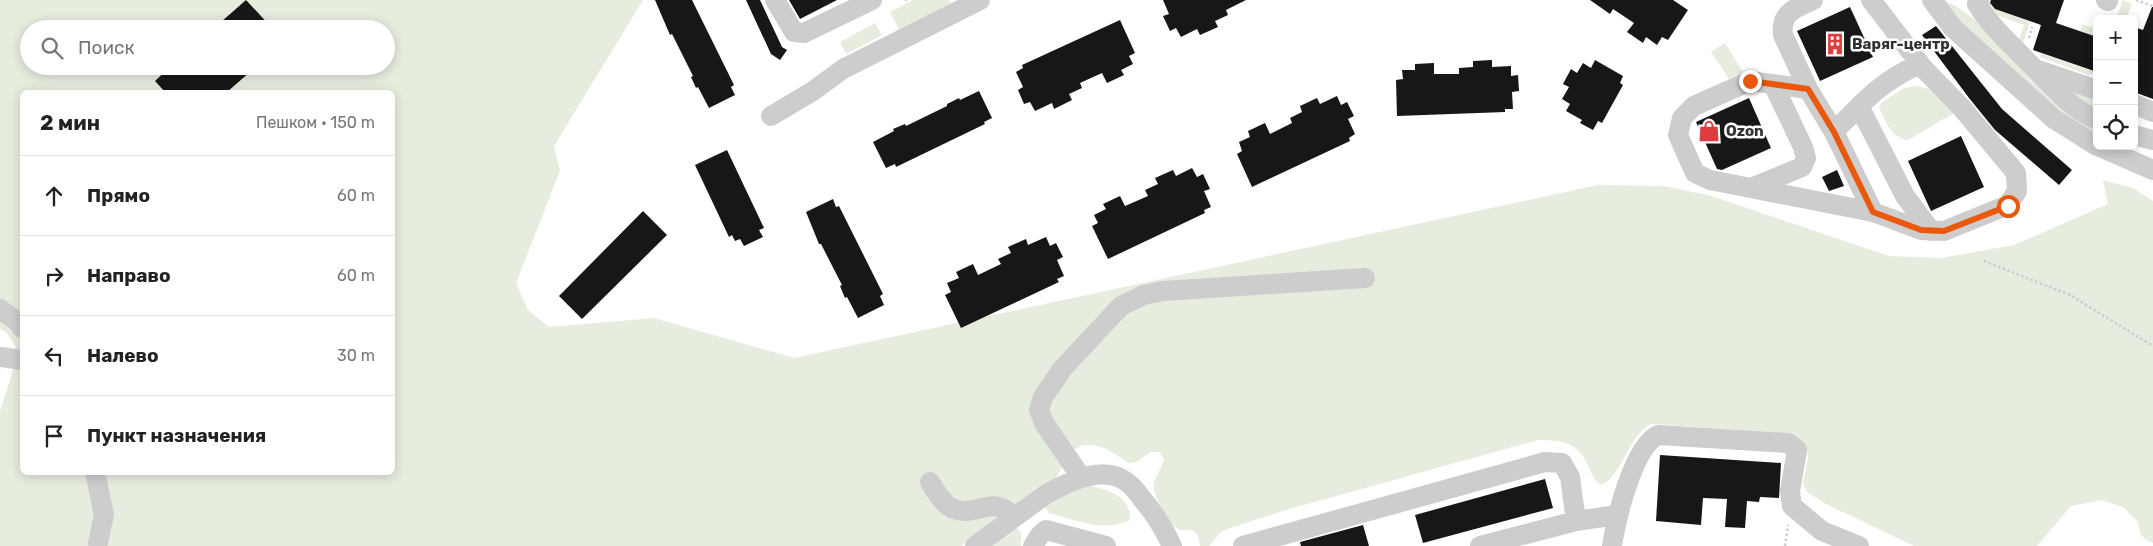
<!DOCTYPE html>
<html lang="ru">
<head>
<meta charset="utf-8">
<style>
	:root { --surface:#fff; --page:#f6f6f6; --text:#222; --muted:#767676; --line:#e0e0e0 }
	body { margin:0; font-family:Rubik,sans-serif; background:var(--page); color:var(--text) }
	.controls { position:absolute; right:15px; top:15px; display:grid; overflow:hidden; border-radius:8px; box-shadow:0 2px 12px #0003 }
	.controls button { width:45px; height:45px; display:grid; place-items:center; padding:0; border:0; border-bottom:1px solid var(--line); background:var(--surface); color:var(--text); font:25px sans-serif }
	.stop { position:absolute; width:15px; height:15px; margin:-11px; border:4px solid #ea580c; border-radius:50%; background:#fff }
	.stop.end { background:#ea580c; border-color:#fff; box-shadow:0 1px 5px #0008 }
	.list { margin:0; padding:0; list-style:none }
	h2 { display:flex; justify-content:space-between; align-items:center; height:65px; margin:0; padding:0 20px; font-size:21px }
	h2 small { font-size:16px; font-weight:400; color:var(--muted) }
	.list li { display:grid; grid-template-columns:32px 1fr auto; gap:15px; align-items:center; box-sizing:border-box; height:80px; padding:0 20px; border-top:1px solid var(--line) }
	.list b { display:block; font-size:19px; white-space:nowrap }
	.list em { font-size:16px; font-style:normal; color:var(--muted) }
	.icon { flex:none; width:28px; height:28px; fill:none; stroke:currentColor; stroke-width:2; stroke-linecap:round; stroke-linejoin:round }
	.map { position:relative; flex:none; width:2153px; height:546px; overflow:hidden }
	.search { position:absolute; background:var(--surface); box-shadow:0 2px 12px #0003; left:20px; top:20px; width:375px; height:55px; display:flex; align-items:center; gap:12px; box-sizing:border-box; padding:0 18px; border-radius:28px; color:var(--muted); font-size:19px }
	.panel { position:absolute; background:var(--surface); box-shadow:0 2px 12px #0003; left:20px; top:90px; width:375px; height:385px; border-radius:8px }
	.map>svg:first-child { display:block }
	.green { fill:#e6eddf; fill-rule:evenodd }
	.building { fill:#171717 }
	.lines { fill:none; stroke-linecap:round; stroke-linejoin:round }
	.path { stroke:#cdcdcd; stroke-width:2.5; stroke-dasharray:2.5 2.5; stroke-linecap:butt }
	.minor { stroke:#cdcdcd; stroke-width:20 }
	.route { stroke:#ea580c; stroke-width:6 }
	.labels { text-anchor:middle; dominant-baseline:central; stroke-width:5; stroke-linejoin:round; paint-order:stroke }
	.poi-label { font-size:15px; font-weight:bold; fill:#303030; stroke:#fff; text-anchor:start }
</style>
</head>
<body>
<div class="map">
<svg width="2153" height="546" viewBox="0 0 2153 546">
	<rect width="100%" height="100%" fill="#fff"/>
	<!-- green -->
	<path class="green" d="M0,0H643L554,146L560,171L516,283L528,310L549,327L654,318L794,358L1598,185L1663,186L1708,195L1889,256L1941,258L2014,245L2108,204L2103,180L2133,188L2153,201V543L2145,539L2140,533L2138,522L2124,508L2102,500L2071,506L2037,546H1914L1826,504L1807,492L1803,484L1808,458L1806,447L1785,433L1651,424C1627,436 1623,476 1601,485C1593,480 1592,474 1588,465C1578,442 1561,440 1538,440L1286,510L1227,529L1220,533L1209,546H1200L1198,536L1194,531C1190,530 1182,531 1178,529C1169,525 1152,495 1154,485C1155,476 1162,468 1164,459L1159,452H1151L1136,462L1129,463L1107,449L1093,445H1083L1072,451L1055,480L1015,506L974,503L935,497L1003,514L961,546H0V411L18,354L15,345L6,332L0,329ZM29,29H386V66H29ZM22,92H392V472H22Z
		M913,0H949L951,4L899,30L890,12Z
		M1937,0C1971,0 2023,76 2049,98C2063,111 2079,122 2097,130V135L2061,114Z
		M1987,0H1993L1990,7L2030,22L2022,46L2018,43L2024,25L1991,13Z
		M2123,0L2132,4L2126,19H2116Z
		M875,23L882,35L846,54L840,42Z
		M2082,24L2097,29L2096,37L2080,31Z
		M1725,43L1743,72L1729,79L1711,52Z
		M2041,53L2049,56L2095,72L2094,74L2088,75L2040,57Z
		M1917,86L1933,90L1956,112L1908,140C1891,138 1887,123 1879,108L1881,103L1904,88Z
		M2058,88L2097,98V111Z
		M1081,484C1102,488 1131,493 1130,520C1104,533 1075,520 1049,513L1043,504Z
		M1015,526L1021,532V546H987Z"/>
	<!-- building -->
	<path class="building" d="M246,0L273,29H213Z
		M655,0H692L734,85L731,87L735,95L709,108L698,87L696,88L691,77L693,76L672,34L670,35Z
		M746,0H760L782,47L787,50L780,60L771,54Z
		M789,0H837L800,19Z
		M1163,0H1246L1226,10L1228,15L1215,21L1218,27L1200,35L1197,29L1181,37L1176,28L1170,31L1163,16L1169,14Z
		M1590,0H1673L1688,10L1668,40L1662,37L1657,45L1646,37L1643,43L1627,32L1634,23L1613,9L1610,14Z
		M1991,0H2064L2056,23L2097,37V72L2033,50L2041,25L1995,9L1990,3Z
		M1850,7L1873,57L1820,81L1797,31Z
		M2152,7H2153V99L2134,92V27L2143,30Z
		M1120,20L1135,53L1129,56L1133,64L1121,70L1124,75L1107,83L1102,73L1080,83L1082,88L1069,94L1072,100L1054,109L1052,103L1035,111L1030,102L1024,104L1018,90L1023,87L1016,72L1023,68L1022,65Z
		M1936,26L2002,109L2072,170L2059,185L1995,130L1969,98L1922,35Z
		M1492,60V67L1511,66V76L1518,75L1519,91L1512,92L1513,109H1505V112L1397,116L1396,80L1403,79L1402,70H1415V64L1434,63V74H1459V68L1473,67V61Z
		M1595,60L1623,76L1620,83L1623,85L1602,123L1598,121L1593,130L1580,123L1582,120L1566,111L1570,104L1562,99L1569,87L1563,84L1571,69L1577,73L1583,63L1591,68Z
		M171,66H257L227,92H165L155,81Z
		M979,91L992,118L984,122L985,124L896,167L895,164L886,168L873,142L894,131L893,129L905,124L906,126L947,106V104L959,98L960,100Z
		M1337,96L1341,105L1347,102L1354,116L1348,119L1355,134L1349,138L1350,141L1252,187L1237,154L1242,151L1239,142L1250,137L1248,131L1265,123L1270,134L1292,123L1290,118L1302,112L1300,106L1317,98L1320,104Z
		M1749,98L1771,148L1722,170L1717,169L1696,122Z
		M1961,136L1984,187L1931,211L1908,161Z
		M727,150L764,228L759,230L763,237L744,246L740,239L735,241L732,235L729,237L695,165Z
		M1192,168L1197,177L1203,174L1210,189L1204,191L1211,207L1204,210L1205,213L1108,259L1092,226L1098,223L1094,215L1106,209L1103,204L1120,196L1125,206L1148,196L1145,190L1158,184L1155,178L1173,170L1176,176Z
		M1837,170L1844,186L1829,191L1822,177Z
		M833,199L836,207L839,206L883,294L880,296L884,305L858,318L847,297L845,298L840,286L842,285L821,244H819L806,212Z
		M643,211L667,235L582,319L559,296Z
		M1046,237L1050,246L1056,243L1063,257L1057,260L1064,276L1057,279L1059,282L961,328L945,295L951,292L947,283L959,278L956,272L973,264L978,275L1001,264L998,259L1011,253L1008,247L1026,239L1028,245Z
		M1660,455L1781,463L1779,498L1760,497L1759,502L1747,501L1745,528L1725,527L1727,499L1703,498L1701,525L1656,521Z
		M1545,479L1553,508L1423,543L1415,515Z
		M1363,525L1369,546H1301L1300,542Z"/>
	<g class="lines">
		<!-- path -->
		<path class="path" d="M906,0V1
			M2136,0L2153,6
			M2029,38L2032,27
			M1984,261L2070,295L2153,346
			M1785,546L1788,525"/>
		<!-- minor -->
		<path class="minor" d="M775,0L794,32L804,33L872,0
			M1871,0L1924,69L1962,108L2016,173L2017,191L2008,205L1944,231L1921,230L1873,212L1710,180L1695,173L1678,135L1682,118L1694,106L1750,81L1808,89L1834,132L1873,212
			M1932,0L1953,28L2054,119L2097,146
			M1979,0L1977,4C1990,26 2009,42 2026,60C2049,83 2067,106 2097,120
			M2106,0L2108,1
			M2035,69L2097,90
			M1808,89L1783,35C1780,12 1796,8 1813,0
			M2134,104L2153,112
			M1859,106L1905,196L1931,231
			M771,116L813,91L843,69L980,0
			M1834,132C1863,102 1881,81 1920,64
			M2134,135L2153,140
			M2098,146L2153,170
			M1751,188L1802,167L1806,158L1803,147L1773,84
			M0,309L19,323L22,328
			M0,357L22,360
			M95,472L104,515L98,543
			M1081,477L1044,423L1039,410L1043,397L1063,368L1121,306L1144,295L1163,291L1365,278
			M930,482C936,492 943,505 954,509C976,518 992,493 1014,517
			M975,546L1045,495C1067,482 1104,463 1128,483C1134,487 1139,495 1143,500C1156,515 1164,529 1172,546
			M1033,546L1040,535L1046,530L1106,546
			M1243,546L1545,462L1562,463L1570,477L1576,521
			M1480,546L1576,521L1617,515
			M1612,546C1616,519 1633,447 1658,435L1788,443L1797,450L1790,491L1792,506L1822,531L1859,546"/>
	</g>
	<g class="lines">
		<!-- route -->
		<path class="route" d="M1750,81L1808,89L1834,132L1873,212L1921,230L1944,231L2008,206"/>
	</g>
	<!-- icons -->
	<defs>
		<g id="building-bare" transform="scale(1.725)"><path d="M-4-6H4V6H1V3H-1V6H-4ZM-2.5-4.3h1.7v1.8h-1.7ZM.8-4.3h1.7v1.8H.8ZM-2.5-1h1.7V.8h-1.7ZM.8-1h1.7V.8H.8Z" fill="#de3c41" stroke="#fff" stroke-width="2.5" paint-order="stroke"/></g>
		<g id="shop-bare" transform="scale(1.725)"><path d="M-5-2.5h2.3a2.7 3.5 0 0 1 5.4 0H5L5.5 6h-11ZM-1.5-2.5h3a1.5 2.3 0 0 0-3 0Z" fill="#de3c41" stroke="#fff" stroke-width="2.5" paint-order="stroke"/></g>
	</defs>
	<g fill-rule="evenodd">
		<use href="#building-bare" x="1835" y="44"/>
		<use href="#shop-bare" x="1709" y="131"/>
	</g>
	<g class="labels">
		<!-- poi labels -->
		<g class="poi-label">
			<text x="1852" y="44">Варяг-центр</text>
			<text x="1726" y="131">Ozon</text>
		</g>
	</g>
</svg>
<div class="controls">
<button>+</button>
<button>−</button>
<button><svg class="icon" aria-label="locate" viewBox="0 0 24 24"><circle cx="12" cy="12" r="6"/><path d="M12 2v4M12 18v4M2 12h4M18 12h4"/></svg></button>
</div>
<div class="stop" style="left:2008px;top:206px"></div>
<div class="stop end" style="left:1750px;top:81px"></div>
<div class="search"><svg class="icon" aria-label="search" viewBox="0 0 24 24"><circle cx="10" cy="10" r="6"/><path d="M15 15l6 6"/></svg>Поиск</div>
<section class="panel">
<h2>2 мин<small>Пешком · 150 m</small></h2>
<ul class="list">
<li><svg class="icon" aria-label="ahead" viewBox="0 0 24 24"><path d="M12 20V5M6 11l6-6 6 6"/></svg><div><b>Прямо</b></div><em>60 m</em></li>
<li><svg class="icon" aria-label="right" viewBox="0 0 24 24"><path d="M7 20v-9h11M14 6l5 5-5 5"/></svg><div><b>Направо</b></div><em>60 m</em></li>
<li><svg class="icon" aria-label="left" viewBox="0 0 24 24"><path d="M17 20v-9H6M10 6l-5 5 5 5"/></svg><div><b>Налево</b></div><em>30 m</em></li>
<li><svg class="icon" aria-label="arrive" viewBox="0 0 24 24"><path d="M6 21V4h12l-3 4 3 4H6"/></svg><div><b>Пункт назначения</b></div></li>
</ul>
</section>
</div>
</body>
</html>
